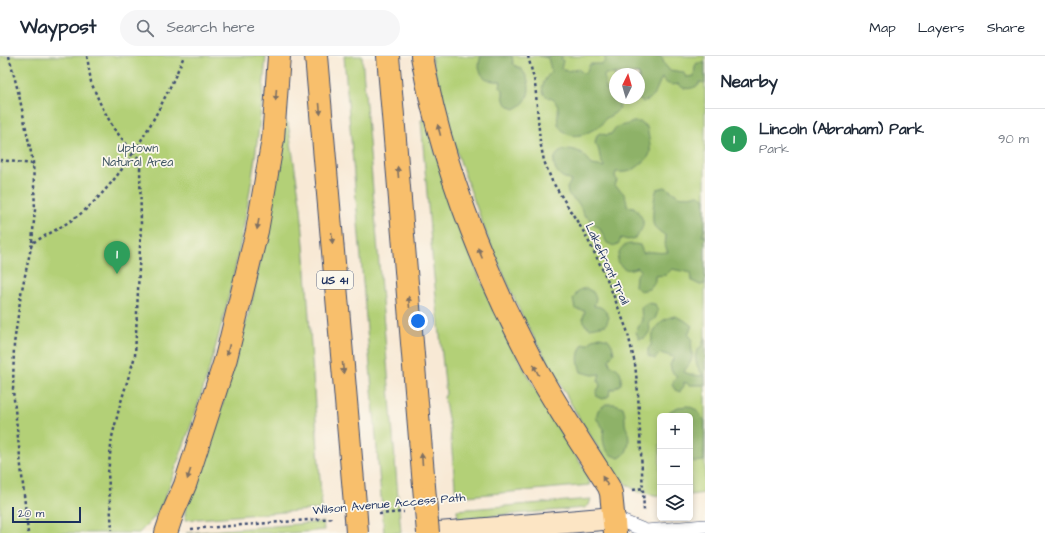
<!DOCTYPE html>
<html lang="en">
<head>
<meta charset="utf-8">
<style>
	:root { --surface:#fff; --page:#f6f6f7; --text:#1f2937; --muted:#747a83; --line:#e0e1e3; --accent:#b5179e }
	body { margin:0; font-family:"Architects Daughter",sans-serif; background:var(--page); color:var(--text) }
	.controls { position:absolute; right:12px; bottom:12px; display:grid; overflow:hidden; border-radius:6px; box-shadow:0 2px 6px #0003 }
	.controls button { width:36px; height:36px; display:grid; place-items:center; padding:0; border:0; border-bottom:1px solid var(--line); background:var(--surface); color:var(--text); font:20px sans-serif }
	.compass { position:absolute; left:609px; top:12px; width:36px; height:36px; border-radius:50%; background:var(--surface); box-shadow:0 2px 6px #0003; rotate:5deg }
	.scale { position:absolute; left:12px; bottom:10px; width:69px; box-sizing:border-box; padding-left:4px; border:2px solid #1b2f5e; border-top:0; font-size:11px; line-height:14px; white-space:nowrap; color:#1b2f5e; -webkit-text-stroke:3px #fbf7ec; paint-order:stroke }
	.you { position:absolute; left:418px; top:265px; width:14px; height:14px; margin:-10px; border:3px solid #fff; border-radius:50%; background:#1a73e8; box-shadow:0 0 0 6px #1a73e833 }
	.badge { display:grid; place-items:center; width:26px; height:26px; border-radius:50%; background:var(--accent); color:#fff; font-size:13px; font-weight:700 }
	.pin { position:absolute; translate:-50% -33px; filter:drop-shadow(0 1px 2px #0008) }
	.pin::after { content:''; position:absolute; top:21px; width:14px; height:12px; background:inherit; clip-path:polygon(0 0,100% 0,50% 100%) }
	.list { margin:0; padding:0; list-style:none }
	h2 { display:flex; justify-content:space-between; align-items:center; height:52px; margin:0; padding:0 16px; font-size:17px }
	h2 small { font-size:13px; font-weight:400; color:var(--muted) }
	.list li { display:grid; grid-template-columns:26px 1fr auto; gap:12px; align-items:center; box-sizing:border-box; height:60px; padding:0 16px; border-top:1px solid var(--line) }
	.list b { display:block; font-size:15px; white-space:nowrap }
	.list p { margin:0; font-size:13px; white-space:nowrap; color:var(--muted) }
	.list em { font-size:13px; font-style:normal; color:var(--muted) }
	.icon { flex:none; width:22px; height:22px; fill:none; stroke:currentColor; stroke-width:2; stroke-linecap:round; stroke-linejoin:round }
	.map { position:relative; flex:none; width:705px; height:477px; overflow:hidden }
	header { display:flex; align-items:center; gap:24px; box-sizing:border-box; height:56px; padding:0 20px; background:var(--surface); border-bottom:1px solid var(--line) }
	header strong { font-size:19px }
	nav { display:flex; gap:22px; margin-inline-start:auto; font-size:14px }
	.search { width:280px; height:36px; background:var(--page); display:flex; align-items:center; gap:10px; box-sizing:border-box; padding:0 14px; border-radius:22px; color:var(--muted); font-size:15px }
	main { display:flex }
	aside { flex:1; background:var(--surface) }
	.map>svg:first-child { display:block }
	.green { fill:#b3d077; stroke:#67806a; fill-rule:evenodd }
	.forest { fill:#8eb268; stroke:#547063 }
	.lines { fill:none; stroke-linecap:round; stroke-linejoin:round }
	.lane-casing { stroke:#3c4b70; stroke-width:14 }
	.secondary-casing { stroke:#3c4b70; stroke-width:24 }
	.highway-casing { stroke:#3c4b70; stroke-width:24 }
	.path { stroke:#3c4b70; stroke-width:2.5; stroke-dasharray:3 3; stroke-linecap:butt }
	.lane { stroke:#fff; stroke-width:13 }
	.secondary { stroke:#fce5c4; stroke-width:22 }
	.highway { stroke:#f8bf6c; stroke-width:22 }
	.highway-bridge-casing { stroke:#3c4b70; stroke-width:24; stroke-linecap:butt }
	.highway-bridge { stroke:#f8bf6c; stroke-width:22 }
	.oneway { fill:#7e7064 }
	.labels { text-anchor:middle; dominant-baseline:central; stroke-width:3.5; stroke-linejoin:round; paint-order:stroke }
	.shield { fill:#fbf7ec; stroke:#5e6b89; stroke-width:1 }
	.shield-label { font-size:11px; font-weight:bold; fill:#1b2f5e }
	.park-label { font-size:12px; fill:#415764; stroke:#fbf7ec }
	.street-label { font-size:12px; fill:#1b2f5e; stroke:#fbf7ec }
</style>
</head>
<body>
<header>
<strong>Waypost</strong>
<div class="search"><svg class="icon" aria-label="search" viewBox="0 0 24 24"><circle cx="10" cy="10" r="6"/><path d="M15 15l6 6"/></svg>Search here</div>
<nav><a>Map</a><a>Layers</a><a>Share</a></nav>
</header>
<main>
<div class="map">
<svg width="705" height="477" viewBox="0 0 705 477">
	<rect width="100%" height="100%" fill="#fbf7ec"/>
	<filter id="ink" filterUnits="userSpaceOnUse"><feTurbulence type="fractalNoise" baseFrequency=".025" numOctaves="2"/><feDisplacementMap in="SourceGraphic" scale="8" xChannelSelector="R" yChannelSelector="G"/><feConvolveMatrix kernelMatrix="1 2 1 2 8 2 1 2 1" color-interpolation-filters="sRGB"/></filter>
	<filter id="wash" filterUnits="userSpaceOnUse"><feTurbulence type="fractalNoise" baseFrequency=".012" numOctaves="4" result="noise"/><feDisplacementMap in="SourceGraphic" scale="16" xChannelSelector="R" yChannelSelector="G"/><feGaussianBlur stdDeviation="0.9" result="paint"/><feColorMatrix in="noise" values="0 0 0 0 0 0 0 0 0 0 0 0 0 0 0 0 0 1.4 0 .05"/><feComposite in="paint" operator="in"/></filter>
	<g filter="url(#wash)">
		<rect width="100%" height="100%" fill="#f8e9d5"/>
		<!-- green -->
		<path class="green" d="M0,0H266C256,131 230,263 185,386C176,409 170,433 159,454C154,463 146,470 139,477H0Z
			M344,0H362L401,477H384Z
			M431,0H705V437L690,439V360H660V440L638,436L626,428L612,414L579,362L522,260L489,185L463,114L445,59ZM615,18H639V42H615Z
			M425,63L460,174L479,220L517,299L547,354L586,416L590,429L456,441L450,373L444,341L446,338L433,211L421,64Z
			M286,65L288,67L301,152L305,201L322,453L185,464V455L189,442L216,370L238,296L253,240L264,183L283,66Z
			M591,443L589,449L584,452L458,463L457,454Z
			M323,466L324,474L293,477H186Z"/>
		<!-- forest -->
		<path class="forest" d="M481,0H512L513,7C515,10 518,11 521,13C533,25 532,47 514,53L505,47L503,40V34L500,31L501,25C484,27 475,16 481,0Z
			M539,0H563L561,2L563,5L561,13L567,15L578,13L583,17H586L590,8H602L605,5V0H661L665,9L669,14L683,16L686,21L694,20L695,10L697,7H705V27L699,26V29C691,33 685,35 678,28C670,30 666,28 662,22C655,33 657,42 643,46L636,42H639V18H605L604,21L605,24L606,33L610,35L615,34V42H621C620,46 620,51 618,54C615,58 609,60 605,63C603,65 602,68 600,70C587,77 573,86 561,73C553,64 562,55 556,47C554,42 550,43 546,40C538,34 545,22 551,16C551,12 549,7 548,2Z
			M633,66H640L647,71C648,76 651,93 650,97C649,101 646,104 642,107C633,115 629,117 616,116L615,120L617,124L615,130C623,135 627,140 627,150L634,151C645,164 647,169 635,182L628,184L621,182L619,187L614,190L607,187L599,171L595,170L590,163L584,159L579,148L568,138L567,132L571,125C568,123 563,122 560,119C540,99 574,78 592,109L605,111C597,102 602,96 595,87L597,79L600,77L606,79L611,78L616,71C622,69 628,69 633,66Z
			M665,131C669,133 675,138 679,140C689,143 695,134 705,143V170L702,180L705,179V228L700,229L692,225L691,217L672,213L666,219L655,220V226L649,233L640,235L635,230L636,219L641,215L638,211C627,215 626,215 617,206C619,190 624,186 640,189L643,197C652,194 657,198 668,196L665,190L666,180C662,177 657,174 654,170C651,165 654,138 657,133Z
			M586,232L593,236L596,242L594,250C602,250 605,254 609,261L606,269L590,272L585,269L583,262L585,255L575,253L573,243L579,234Z
			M647,247L655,248L658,255L655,263L649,266L650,275L645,282L639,283L636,276L642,264L641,251Z
			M675,260L684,264L692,270L688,278L692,283C690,290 694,300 691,305C689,310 686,311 684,316L692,319L703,320C699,313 692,303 697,295C698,293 700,292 701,290C703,287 703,284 705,281V329H690L684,326V330L680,336L675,334L672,328L677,320L672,316L670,309L674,301L660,297L655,303L648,300V293C652,289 651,287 652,281C656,268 662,263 675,260Z
			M600,281L608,283L612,289L614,297L609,304L610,309C621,313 622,317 621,328L614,333L610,334L609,340L603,343L597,341L596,336L600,330L598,324L600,318L593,319L581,316C577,305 577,298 583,288H589L593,283Z
			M606,348H615L623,351C625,357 625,361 625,367C625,370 627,373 628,376C630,385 629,398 619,402C617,401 612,400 610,398C603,393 602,381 604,373L596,362L598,354Z
			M688,350L697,354L702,362L705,365L704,405L694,406L690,403V360H669L670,355L678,351Z"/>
	</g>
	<g filter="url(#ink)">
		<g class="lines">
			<!-- lane casing -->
			<g class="lane-casing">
				<path id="lane" d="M614,462L646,475
					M642,477L646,475L705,470"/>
			</g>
			<!-- secondary casing -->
			<g class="secondary-casing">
				<path id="secondary" d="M439,477L614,462"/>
			</g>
			<!-- highway casing -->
			<g class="highway-casing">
				<path id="highway" d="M316,0L355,448
					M388,0L425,442
					M422,0C437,87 467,170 504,250C516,274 527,297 540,320C561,358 586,394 609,431L611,437L615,477
					M166,477L172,459L185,429L226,302L257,175L273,83L279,0"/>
			</g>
			<!-- path -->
			<path class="path" d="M9,0L19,39L33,106L35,154L32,186
				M87,0L91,26L100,47L114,73L139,103L140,110L141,169L135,300L120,349L112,381L108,417L112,474
				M528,0L535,27L540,85L544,105L552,125L585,178L598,204L607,223L627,274L635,308L638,337L644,455
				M0,104L33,108
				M633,434L643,432
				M379,458L404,456
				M191,473L334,462
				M28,477L13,334L14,288L21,238L32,187C50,177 68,168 84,155C127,118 162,52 184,0"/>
			<!-- lane -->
			<use href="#lane" class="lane"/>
			<!-- secondary -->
			<use href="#secondary" class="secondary"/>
			<!-- highway -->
			<use href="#highway" class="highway"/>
			<!-- highway-bridge casing -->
			<g class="highway-bridge-casing">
				<path id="highway-bridge" d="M425,442L428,477
					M355,448L357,477"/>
			</g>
			<!-- highway-bridge -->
			<use href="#highway-bridge" class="highway-bridge"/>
		</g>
		<!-- one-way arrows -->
		<defs><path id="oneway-solid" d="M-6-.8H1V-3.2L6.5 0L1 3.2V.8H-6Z"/></defs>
		<g class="oneway">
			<use href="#oneway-solid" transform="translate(276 39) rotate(94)"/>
			<use href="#oneway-solid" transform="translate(320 53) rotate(85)"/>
			<use href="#oneway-solid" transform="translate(439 74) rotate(-105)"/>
			<use href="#oneway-solid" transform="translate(398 116) rotate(-95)"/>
			<use href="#oneway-solid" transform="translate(258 168) rotate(100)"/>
			<use href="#oneway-solid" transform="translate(332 182) rotate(85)"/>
			<use href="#oneway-solid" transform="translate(480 197) rotate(-113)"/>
			<use href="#oneway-solid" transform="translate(409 246) rotate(-95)"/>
			<use href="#oneway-solid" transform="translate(228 294) rotate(104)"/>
			<use href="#oneway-solid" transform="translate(343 312) rotate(85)"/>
			<use href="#oneway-solid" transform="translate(536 314) rotate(-118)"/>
			<use href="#oneway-solid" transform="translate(422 403) rotate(-95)"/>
			<use href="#oneway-solid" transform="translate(189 418) rotate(108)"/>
			<use href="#oneway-solid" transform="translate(605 425) rotate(-122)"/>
		</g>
	</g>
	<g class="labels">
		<!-- shield labels -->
		<rect class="shield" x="317" y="215" width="36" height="18" rx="3"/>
		<g class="shield-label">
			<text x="335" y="224">US 41</text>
		</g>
		<!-- park labels -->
		<g class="park-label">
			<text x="138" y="92">Uptown<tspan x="138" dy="14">Natural Area</tspan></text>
		</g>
		<!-- street labels -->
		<g class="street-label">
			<text transform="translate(607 208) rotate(65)">Lakefront Trail</text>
			<text transform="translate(389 448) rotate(-5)">Wilson Avenue Access Path</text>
		</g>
	</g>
</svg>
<div class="controls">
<button>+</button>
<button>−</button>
<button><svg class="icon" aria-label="layers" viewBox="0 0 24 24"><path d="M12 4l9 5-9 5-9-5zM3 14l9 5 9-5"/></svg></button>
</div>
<svg class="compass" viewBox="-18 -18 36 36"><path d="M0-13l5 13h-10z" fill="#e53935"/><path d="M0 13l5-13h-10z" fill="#747a83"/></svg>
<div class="scale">20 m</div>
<div class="you"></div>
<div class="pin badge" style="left:117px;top:218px;background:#2e9e5b">1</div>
</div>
<aside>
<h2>Nearby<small></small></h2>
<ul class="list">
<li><span class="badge" style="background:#2e9e5b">1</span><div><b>Lincoln (Abraham) Park</b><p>Park</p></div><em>90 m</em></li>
</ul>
</aside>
</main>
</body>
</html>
